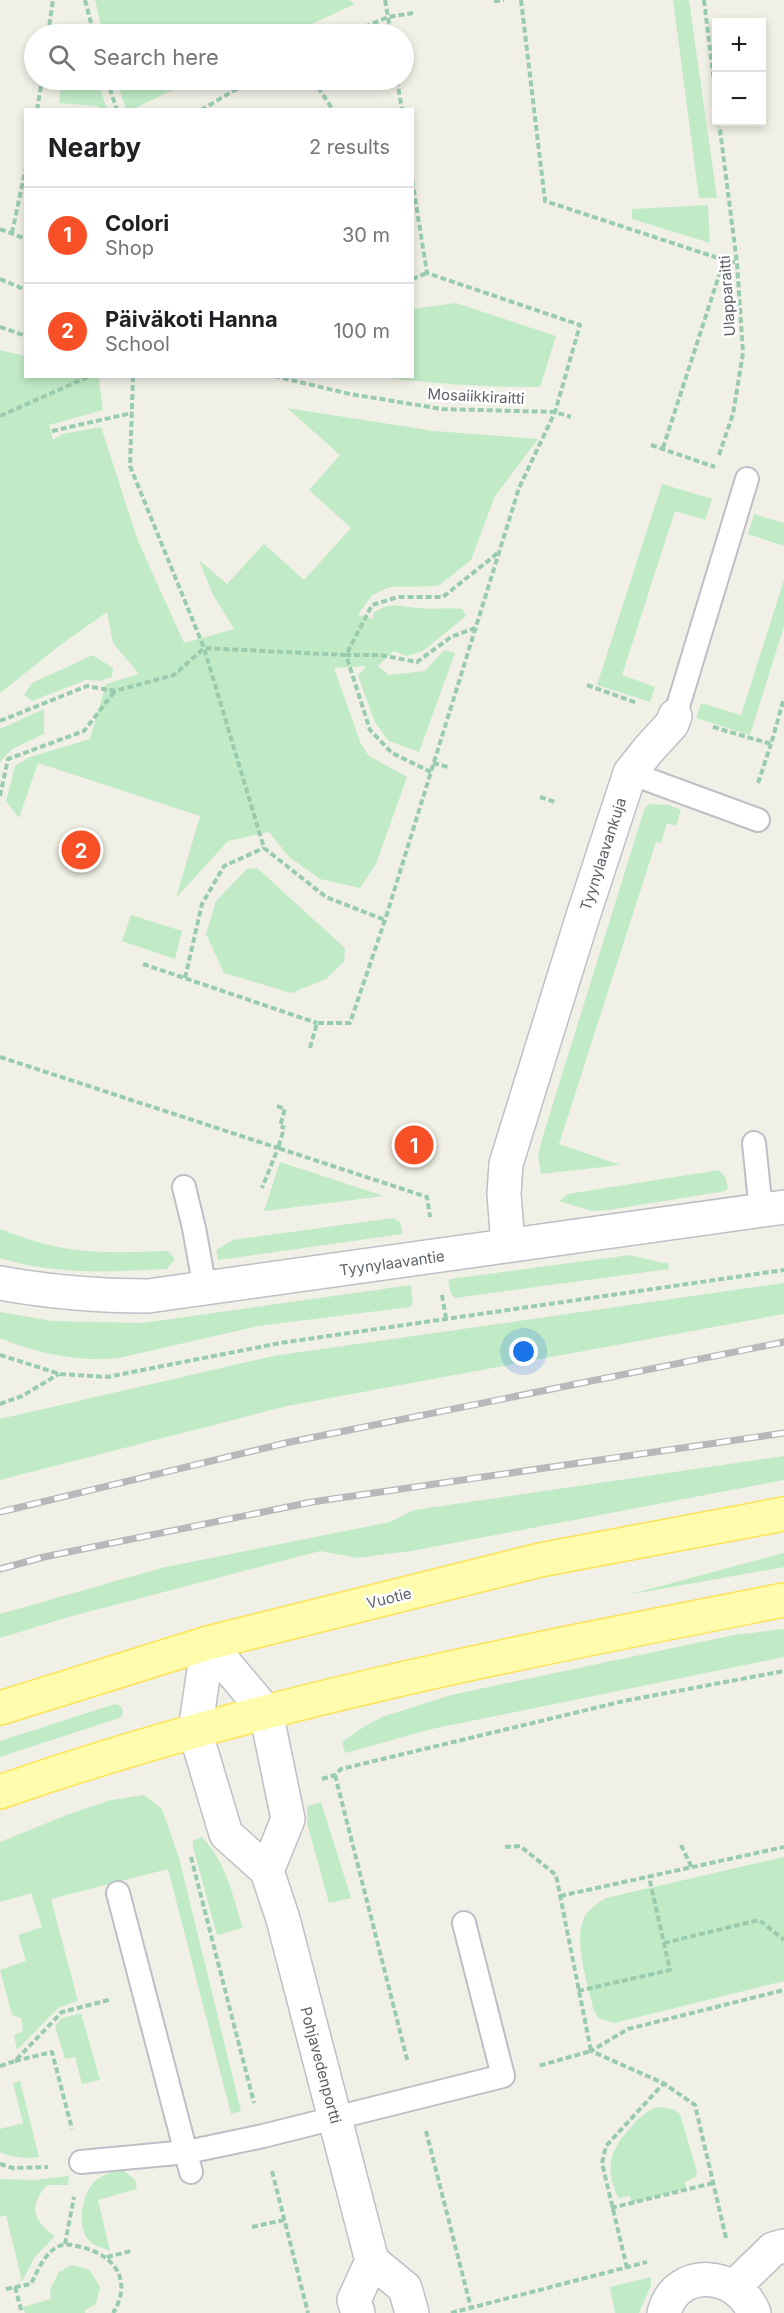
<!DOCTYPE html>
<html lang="en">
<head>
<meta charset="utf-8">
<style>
	:root { --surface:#fff; --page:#f6f6f6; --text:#202124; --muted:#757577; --line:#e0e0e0; --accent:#f85026 }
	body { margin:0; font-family:Inter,sans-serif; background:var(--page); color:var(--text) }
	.controls { position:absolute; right:18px; top:18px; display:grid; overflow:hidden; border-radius:0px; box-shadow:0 3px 9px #0003 }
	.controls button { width:54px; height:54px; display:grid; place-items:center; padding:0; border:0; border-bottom:2px solid var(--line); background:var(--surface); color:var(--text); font:30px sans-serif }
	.you { position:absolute; left:524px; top:1352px; width:21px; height:21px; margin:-15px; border:4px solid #fff; border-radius:50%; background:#1a73e8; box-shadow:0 0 0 9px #1a73e833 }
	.badge { display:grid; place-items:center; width:39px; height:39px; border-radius:50%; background:var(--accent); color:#fff; font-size:20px; font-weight:700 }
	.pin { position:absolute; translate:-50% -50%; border:3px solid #fff; box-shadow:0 2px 6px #0006 }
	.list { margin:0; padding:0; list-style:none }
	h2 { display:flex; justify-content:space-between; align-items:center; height:78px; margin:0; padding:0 24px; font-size:26px }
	h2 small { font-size:20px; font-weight:400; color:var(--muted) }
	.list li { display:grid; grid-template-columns:39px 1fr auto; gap:18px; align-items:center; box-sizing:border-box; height:96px; padding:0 24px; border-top:2px solid var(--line) }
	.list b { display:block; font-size:22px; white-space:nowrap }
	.list p { margin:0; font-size:20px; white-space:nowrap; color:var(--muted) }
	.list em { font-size:20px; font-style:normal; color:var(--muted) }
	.icon { flex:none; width:33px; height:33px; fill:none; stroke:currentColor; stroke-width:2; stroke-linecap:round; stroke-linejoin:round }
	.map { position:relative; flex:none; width:784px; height:2313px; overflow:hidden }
	.search { position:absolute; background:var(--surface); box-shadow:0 3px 9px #0003; left:24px; top:24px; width:390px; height:66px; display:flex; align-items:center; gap:15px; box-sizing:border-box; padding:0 21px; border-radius:33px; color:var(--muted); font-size:22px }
	.panel { position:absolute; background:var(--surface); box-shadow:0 3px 9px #0003; left:24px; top:108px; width:390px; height:270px; border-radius:0px }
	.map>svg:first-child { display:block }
	.green { fill:#c1eac6 }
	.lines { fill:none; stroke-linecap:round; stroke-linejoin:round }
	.service-casing { stroke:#bebfc6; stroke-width:26 }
	.minor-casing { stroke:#bebfc6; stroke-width:36 }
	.tertiary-casing { stroke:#bebfc6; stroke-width:36 }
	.primary-casing { stroke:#fde353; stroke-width:36 }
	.path { stroke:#99ccae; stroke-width:4; stroke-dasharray:6 3; stroke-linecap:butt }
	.service { stroke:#fff; stroke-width:22 }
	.minor { stroke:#fff; stroke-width:33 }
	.tertiary { stroke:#fff; stroke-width:33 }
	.primary { stroke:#fffcad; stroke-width:33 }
	.rail-casing { stroke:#b7b8b9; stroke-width:7 }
	.rail { stroke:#fff; stroke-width:4.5; stroke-dasharray:14; stroke-linecap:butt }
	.labels { text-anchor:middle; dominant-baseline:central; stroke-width:5; stroke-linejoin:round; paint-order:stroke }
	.street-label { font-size:15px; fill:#5d6168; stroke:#fff }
</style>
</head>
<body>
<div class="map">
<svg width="784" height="2313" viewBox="0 0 784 2313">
	<rect width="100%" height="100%" fill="#f1f0e6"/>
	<!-- green -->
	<path class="green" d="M95,0H349L355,4L290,34H103Z
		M673,0H689L717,198H699Z
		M62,80H97L107,109H100L98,106L59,103Z
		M116,80H194L131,110L126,109Z
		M708,205L710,243L632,219V209Z
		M456,303L556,336L540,387C486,387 434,384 380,377L412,376L413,309Z
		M0,350L25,356L26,376H95L99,379L103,410L49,425L53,440L62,434L101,427L138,541L184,643L234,629L212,593L199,560L227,584L264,544L304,580L351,528L309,490L340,455L287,408L434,431L538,439L495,496L471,560L438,586L390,587L372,595L358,615L373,619V613C392,601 398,607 419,608C433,610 447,607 462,609L466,616L423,651L407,656L394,651L378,666L389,675L425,671L444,650L455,653L419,752L389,741L375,722L358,676L366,666L334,668L361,744L369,756L407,777L376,864L360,888L320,879L289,857L269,832L228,841L176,898L200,816L38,763L19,818L6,801L15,766L30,757L90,739L106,684L139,674L113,643L107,612L59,646L0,693Z
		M662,484L712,499L705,520L675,511L622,675L655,687L650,702L597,685Z
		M754,514L784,523V546L748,534Z
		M784,580V626L750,735L696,718L701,703L741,715Z
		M93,655L113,668L112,677L101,681L86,680L32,701L24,695L32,683Z
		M44,709V734L12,749L0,762V729Z
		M650,804L669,805L681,810L676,826L667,823L661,843L656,842L559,1144L620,1165L541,1174L538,1156L542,1139L645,807Z
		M257,868L345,948L344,962L326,979L291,993L224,973L206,934L216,901L247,869Z
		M131,915L182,931L175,959L122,941Z
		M280,1162L384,1196L264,1211Z
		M719,1170L725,1177L728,1188L725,1191L609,1210L592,1211L559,1201L568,1194Z
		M393,1218L400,1222L403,1234L218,1260L216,1250L233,1240Z
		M0,1229C21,1237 41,1244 63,1248C97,1254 133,1252 168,1251L175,1259L167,1269C112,1272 53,1275 0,1258Z
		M630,1255L663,1263L668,1262L669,1269L455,1298L451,1294L448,1282L450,1279Z
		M784,1283V1314L287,1406L0,1480V1419L4,1418L273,1356Z
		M411,1285L413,1303L410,1307L258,1326L119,1358C77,1362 39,1354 0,1338V1312L52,1321L143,1323Z
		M784,1456V1480L411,1551L357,1558L320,1551L65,1618L0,1638V1614L161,1568L390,1522L414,1510Z
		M784,1553V1567L627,1595Z
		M784,1629V1657L432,1729L345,1753L342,1742L365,1726L382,1717L451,1695L734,1635Z
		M115,1704L121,1706L123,1711L122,1717L0,1757V1741Z
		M144,1795L162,1809L179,1858L241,2111L231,2114L168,1869L51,1899L78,2001L59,2007L17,2050L14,2035L23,2031L21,2018L12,2015L0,1970L26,1961L18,1935L42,1927L31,1893L0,1902V1842L69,1814L111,1800Z
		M321,1802L351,1898L329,1903L307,1823V1806Z
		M202,1837C227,1864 232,1894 243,1928L217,1935L193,1847V1841Z
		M784,1857V1981L614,2023L598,2018L593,2008C588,1983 572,1940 585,1916C590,1908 598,1903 606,1898Z
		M81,2013L100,2080L82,2084L75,2057L65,2059L55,2026L62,2018Z
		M20,2081L39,2157C25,2159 12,2158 0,2152V2129L23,2123L13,2083Z
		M657,2107L673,2109L680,2114L697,2172L695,2177L685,2182L686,2189L631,2203L630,2196L619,2198C615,2193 614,2187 612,2181C607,2156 616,2144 631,2127C639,2118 646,2111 657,2107Z
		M122,2169L135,2180L137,2189L98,2200L110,2251C104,2248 97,2247 92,2243C75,2232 81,2192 96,2180C104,2174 113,2172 122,2169Z
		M69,2176L68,2185H47C28,2206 33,2221 55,2236L34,2258L22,2282L6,2215L0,2217V2179L35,2180Z
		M72,2265L90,2270L100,2287L96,2304L85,2310V2313H25L23,2307L51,2299L50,2289L59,2272Z
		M651,2277V2285L639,2313H615L610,2287Z"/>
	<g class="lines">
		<!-- service casing -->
		<g class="service-casing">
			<path id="service" d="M675,716L747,479
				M630,773L758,820
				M754,1143L761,1211
				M184,1187L194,1228L205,1289
				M118,1893L191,2172
				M81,2162L187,2152L263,2136L503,2076L464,1923"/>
		</g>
		<!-- minor casing -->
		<g class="minor-casing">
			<path id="minor" d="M508,1245L504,1194L506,1164L582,919L630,773L649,749L672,724L675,716
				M208,1643L195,1731L226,1834L267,1871L283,1919L372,2261L405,2288L412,2313
				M208,1643L266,1712L288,1819L267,1871
				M734,2287L773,2249L784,2246
				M358,2313L354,2300L372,2261
				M664,2313C676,2266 738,2271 754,2313"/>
		</g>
		<!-- tertiary casing -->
		<g class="tertiary-casing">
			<path id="tertiary" d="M0,1283C49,1292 97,1296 148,1296L784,1207"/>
		</g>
		<!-- primary casing -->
		<g class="primary-casing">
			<path id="primary" d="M0,1708L208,1643L540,1560L784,1514
				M0,1792C254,1703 520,1652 784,1600"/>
		</g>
		<!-- path -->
		<path class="path" d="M85,0L94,34
			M385,0L391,34
			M521,0L545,201L724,260L737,263
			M704,0L716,99
			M494,1L504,0
			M48,34L53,0
			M348,34L388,17L413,13
			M107,80L117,110
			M313,80L333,110
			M397,80L402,110
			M37,110L42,80
			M201,110L252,80
			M0,229L26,239
			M12,233L26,167
			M0,279L26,290
			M412,279L427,273
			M0,327L26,336
			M133,376L130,466L204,648L264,848L326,897L385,920
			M274,376L350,394L442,409L555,412L571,417
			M0,416L90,376
			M52,431L132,413
			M651,445L715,467
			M663,448L724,260
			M719,455L733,414L743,353L737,263L719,122
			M587,685L637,703
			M0,721L87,686L115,691L174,675L204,648L346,655L372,605L398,597H443L499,552
			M713,727L771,744L784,698
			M433,763L448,767
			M431,772L392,753L370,730L346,655H380L417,662L451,637L475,628
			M758,783L771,744
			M0,796L8,759L84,731L115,691
			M540,797L555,802
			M143,964L317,1023
			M185,978L202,904L224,866L264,848
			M310,1048L317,1023H350L385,920L519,488L555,412L580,325L427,273L412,179
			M0,1057L278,1148L262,1188
			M277,1106L285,1109L280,1126L285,1128
			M283,1132L278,1148L427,1197L430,1217
			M442,1295L446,1318
			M0,1355L60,1374L107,1377L280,1343L784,1270
			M0,1404L22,1396L59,1374
			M335,1775L408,2063
			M322,1779L335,1775L341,1769L624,1701L784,1671
			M681,1845L692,1868
			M505,1847L520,1846L556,1875L591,2051L538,2066
			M191,1857L254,2103
			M560,1896L784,1847
			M664,1943L759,1920L784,1940
			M578,1991L670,1970L649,1877
			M15,2061L52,2052L72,2129
			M0,2066L15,2061L62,2012L109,2000
			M426,2131L471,2308
			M0,2164L13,2168L48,2167
			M272,2171L308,2313
			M611,2208L713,2183
			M252,2227L284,2220
			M726,2238L695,2105L663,2083L591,2051L628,2029L784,1990
			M65,2244L74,2197
			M107,2257L131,2251
			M627,2268L602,2163L606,2146L663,2084
			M15,2287L22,2313
			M6,2289L31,2284C37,2272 43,2257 54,2249C63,2242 72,2245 81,2247C115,2255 133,2281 113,2313
			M451,2313L647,2262"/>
		<!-- service -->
		<use href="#service" class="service"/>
		<!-- minor -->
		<use href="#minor" class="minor"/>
		<!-- tertiary -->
		<use href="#tertiary" class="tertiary"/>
		<!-- primary -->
		<use href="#primary" class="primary"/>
		<!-- rail casing -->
		<g class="rail-casing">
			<path id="rail" d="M0,1512L290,1442L784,1342
				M0,1569L44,1557L312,1502L784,1433"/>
		</g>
		<!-- rail -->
		<use href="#rail" class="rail"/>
	</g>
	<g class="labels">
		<!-- street labels -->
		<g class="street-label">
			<text transform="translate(727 296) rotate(-94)">Ulapparaitti</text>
			<text transform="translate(476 396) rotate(3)">Mosaiikkiraitti</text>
			<text transform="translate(603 854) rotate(-72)">Tyynylaavankuja</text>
			<text transform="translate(392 1263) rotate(-8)">Tyynylaavantie</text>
			<text transform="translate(389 1598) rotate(-14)">Vuotie</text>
			<text transform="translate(321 2065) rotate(75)">Pohjavedenportti</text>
		</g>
	</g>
</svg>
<div class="controls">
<button>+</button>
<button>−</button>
</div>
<div class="you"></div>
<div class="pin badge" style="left:414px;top:1145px">1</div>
<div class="pin badge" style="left:81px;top:850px">2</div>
<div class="search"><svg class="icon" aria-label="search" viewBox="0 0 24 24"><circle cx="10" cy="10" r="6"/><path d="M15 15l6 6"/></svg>Search here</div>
<section class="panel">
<h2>Nearby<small>2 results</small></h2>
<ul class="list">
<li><span class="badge">1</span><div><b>Colori</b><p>Shop</p></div><em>30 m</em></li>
<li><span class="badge">2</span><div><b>Päiväkoti Hanna</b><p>School</p></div><em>100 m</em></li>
</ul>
</section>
</div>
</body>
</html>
